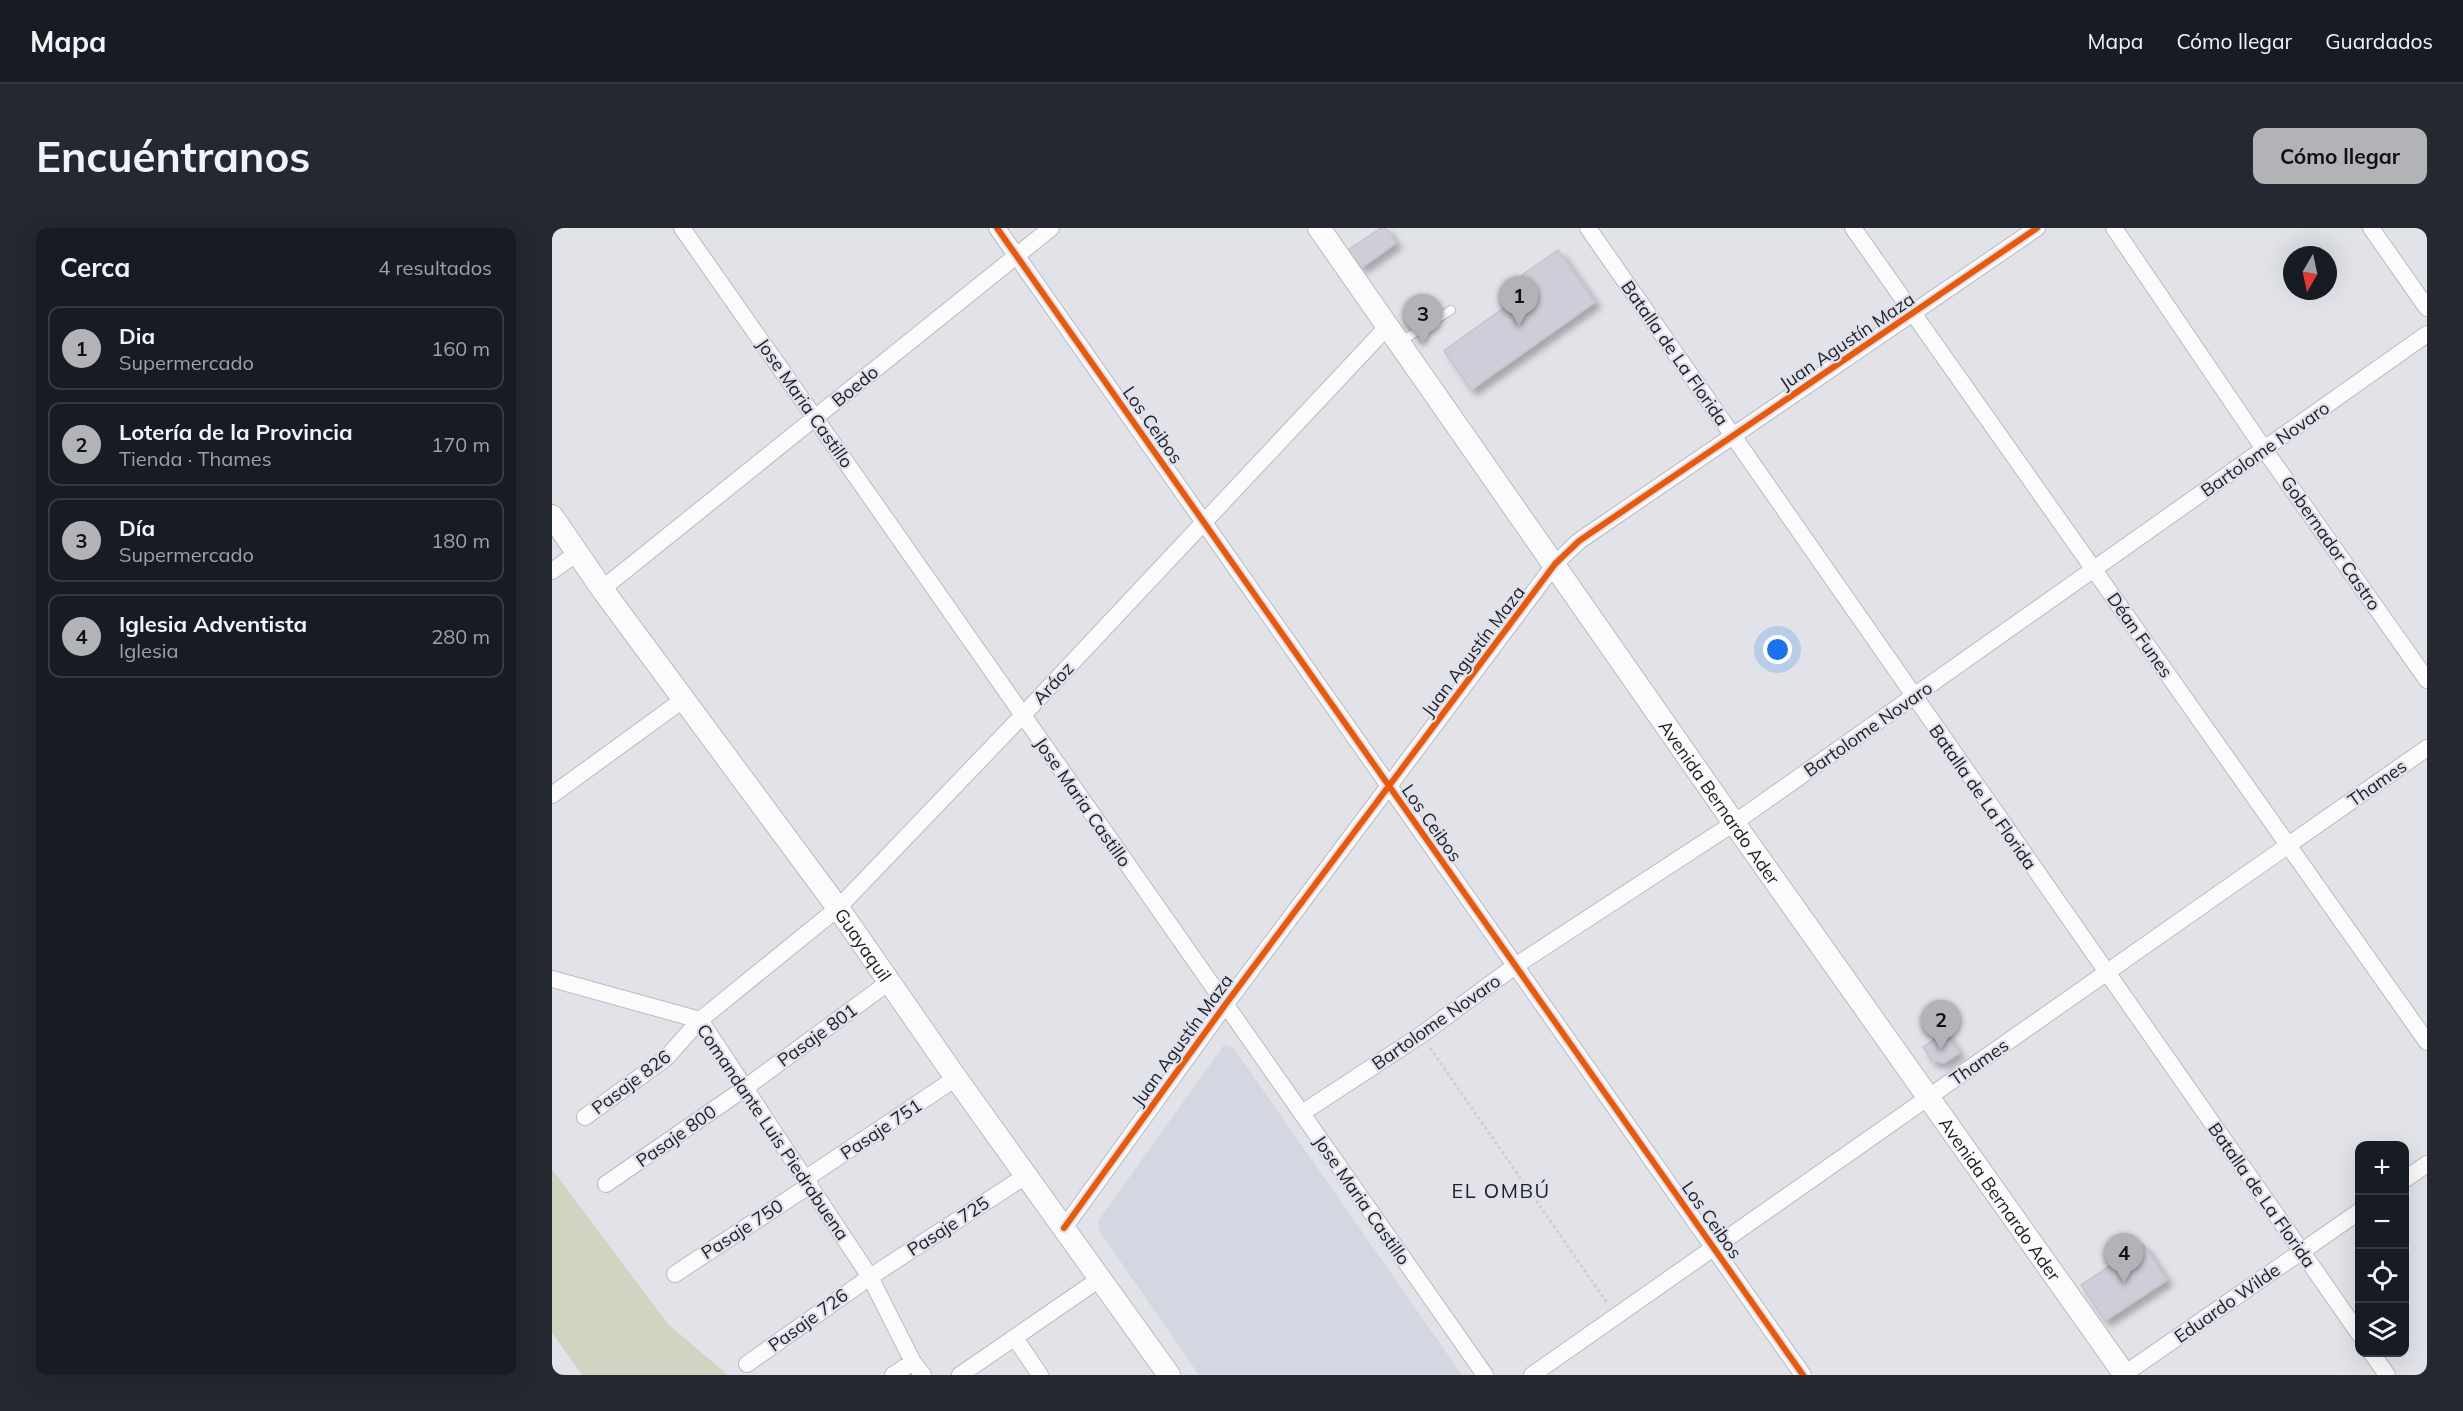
<!DOCTYPE html>
<html lang="es">
<head>
<meta charset="utf-8">
<style>
	:root { --surface:#171b24; --page:#242831; --text:#f1f3f6; --muted:#9ea1a6; --line:#363941; --accent:#b2b3b7 }
	body { margin:0; font-family:Mulish,sans-serif; background:var(--page); color:var(--text) }
	.controls { position:absolute; right:18px; bottom:18px; display:grid; overflow:hidden; border-radius:12px; box-shadow:0 6px 24px #0002 }
	.controls button { width:54px; height:54px; display:grid; place-items:center; padding:0; border:0; border-bottom:2px solid var(--line); background:var(--surface); color:var(--text); font:30px sans-serif }
	.compass { position:absolute; left:1731px; top:18px; width:54px; height:54px; border-radius:50%; background:var(--surface); box-shadow:0 6px 24px #0002; rotate:189deg }
	.you { position:absolute; left:1226px; top:422px; width:21px; height:21px; margin:-15px; border:4px solid #fff; border-radius:50%; background:#1a73e8; box-shadow:0 0 0 9px #1a73e833 }
	.badge { display:grid; place-items:center; width:39px; height:39px; border-radius:50%; background:var(--accent); color:#111; font-size:20px; font-weight:700 }
	.pin { position:absolute; translate:-50% -50px; filter:drop-shadow(0 2px 3px #0008) }
	.pin::after { content:''; position:absolute; top:32px; width:21px; height:18px; background:inherit; clip-path:polygon(0 0,100% 0,50% 100%) }
	.list { margin:0; padding:0; list-style:none }
	h2 { display:flex; justify-content:space-between; align-items:center; height:78px; margin:0; padding:0 24px; font-size:26px }
	h2 small { font-size:20px; font-weight:400; color:var(--muted) }
	.list li { display:grid; grid-template-columns:39px 1fr auto; gap:18px; align-items:center; box-sizing:border-box; height:84px; margin:0 12px 12px; padding:0 12px; border:2px solid var(--line); border-radius:12px }
	.list b { display:block; font-size:22px; white-space:nowrap }
	.list p { margin:0; font-size:20px; white-space:nowrap; color:var(--muted) }
	.list em { font-size:20px; font-style:normal; color:var(--muted) }
	.icon { flex:none; width:33px; height:33px; fill:none; stroke:currentColor; stroke-width:2; stroke-linecap:round; stroke-linejoin:round }
	.map { position:relative; flex:none; width:1875px; height:1147px; overflow:hidden; border-radius:12px }
	header { display:flex; align-items:center; gap:36px; box-sizing:border-box; height:84px; padding:0 30px; background:var(--surface); border-bottom:2px solid var(--line) }
	header strong { font-size:28px }
	nav { display:flex; gap:33px; margin-inline-start:auto; font-size:21px }
	.intro { display:flex; align-items:center; justify-content:space-between; box-sizing:border-box; height:144px; padding:0 36px }
	h1 { margin:0; font-size:42px }
	.button { padding:15px 27px; border-radius:12px; background:var(--accent); color:#111; font-size:21px; font-weight:700 }
	main { display:flex; gap:36px; padding:0 36px }
	aside { flex:1; background:var(--surface); border-radius:12px; box-shadow:0 6px 24px #0002 }
	.map>svg:first-child { display:block }
	.built { fill:#d4d6e2 }
	.green { fill:#d0d5c2 }
	.building { fill:#d0cdda; stroke:#c4c4c9; stroke-width:1.5; filter:url(#shadow) }
	.lines { fill:none; stroke-linecap:round; stroke-linejoin:round }
	.lane-casing { stroke:#babbc0; stroke-width:10 }
	.street-casing { stroke:#babbc0; stroke-width:18 }
	.secondary-casing { stroke:#babbc0; stroke-width:24 }
	.path { stroke:#cfcfd1; stroke-width:3; stroke-dasharray:3 3; stroke-linecap:butt }
	.lane { stroke:#fbfbfc; stroke-width:8 }
	.street { stroke:#fbfbfc; stroke-width:16 }
	.secondary { stroke:#fbfbfc; stroke-width:22 }
	.cycleway-casing { stroke:#dfe1ec; stroke-width:10 }
	.cycleway { stroke:#e8590c; stroke-width:6 }
	.labels { text-anchor:middle; dominant-baseline:central; stroke-width:4.5; stroke-linejoin:round; paint-order:stroke }
	.street-label { font-size:18px; fill:#212125; stroke:#dfe1ec }
	.neighbourhood-label { font-size:20px; letter-spacing:1.5px; fill:#212125; stroke:#dfe1ec }
</style>
</head>
<body>
<header>
<strong>Mapa</strong>
<nav><a>Mapa</a><a>Cómo llegar</a><a>Guardados</a></nav>
</header>
<div class="intro"><h1>Encuéntranos</h1><a class="button">Cómo llegar</a></div>
<main>
<aside>
<h2>Cerca<small>4 resultados</small></h2>
<ul class="list">
<li><span class="badge">1</span><div><b>Dia</b><p>Supermercado</p></div><em>160 m</em></li>
<li><span class="badge">2</span><div><b>Lotería de la Provincia</b><p>Tienda · Thames</p></div><em>170 m</em></li>
<li><span class="badge">3</span><div><b>Día</b><p>Supermercado</p></div><em>180 m</em></li>
<li><span class="badge">4</span><div><b>Iglesia Adventista</b><p>Iglesia</p></div><em>280 m</em></li>
</ul>
</aside>
<div class="map">
<svg width="1875" height="1147" viewBox="0 0 1875 1147">
	<defs>
		<filter id="shadow"><feDropShadow dx="5.5" dy="5.5" stdDeviation="3" flood-color="#0004"/></filter>
	</defs>
	<rect width="100%" height="100%" fill="#e2e3e9"/>
	<!-- built -->
	<path class="built" d="M672,817L681,819L910,1147H647L548,1004L546,993Z"/>
	<!-- green -->
	<path class="green" d="M0,941L116,1096L176,1147H30L0,1105Z"/>
	<!-- building -->
	<path class="building" d="M829,0H834L844,15L809,40L796,22Z
		M1006,22L1043,74L919,162L892,123L979,60L970,47Z
		M1393,804L1407,825L1392,835L1380,833L1371,819Z
		M1591,1016L1615,1052L1553,1093L1529,1057Z"/>
	<g class="lines">
		<!-- lane casing -->
		<g class="lane-casing">
			<path id="lane" d="M848,114L899,82"/>
		</g>
		<!-- street casing -->
		<g class="street-casing">
			<path id="street" d="M130,0L933,1147
				M445,0L1251,1147
				M1036,0L1808,1107
				M1301,0L1875,814
				M1562,0L1712,221L1875,452
				M1819,0L1875,80
				M0,343L25,325
				M50,361L499,0
				M0,567L132,471
				M0,751L148,792L318,1049L361,1134L371,1147
				M750,885L869,807L963,738L1182,595L1875,106
				M33,889L114,830L148,792L286,680L471,487L836,98
				M253,951L404,850
				M1852,952L1875,936
				M54,956L193,860L337,754
				M512,1000L673,777L1003,336L1027,313L1485,0
				M123,1046L258,957
				M463,1110L488,1147
				M1819,1124L1835,1147
				M195,1136L318,1049L475,947
				M341,1147L361,1134
				M408,1147L549,1050
				M980,1147L1875,520
				M1571,1147L1808,983"/>
		</g>
		<!-- secondary casing -->
		<g class="secondary-casing">
			<g id="secondary">
				<path id="s1" d="M767,0L1182,595L1573,1147"/>
				<path id="s2" d="M0,288L50,361L286,680L404,850L617,1147"/>
			</g>
		</g>
		<!-- path -->
		<path class="path" d="M878,820L1056,1076"/>
		<!-- lane -->
		<use href="#lane" class="lane"/>
		<!-- street -->
		<use href="#street" class="street"/>
		<!-- secondary -->
		<use href="#secondary" class="secondary"/>
		<!-- cycleway casing -->
		<g class="cycleway-casing">
			<path id="cycleway" d="M445,0L1251,1147
				M512,1000L673,777L1003,336L1027,313L1485,0"/>
		</g>
		<!-- cycleway -->
		<use href="#cycleway" class="cycleway"/>
	</g>
	<g class="labels">
		<!-- street labels -->
		<g class="street-label">
			<text transform="translate(1295 113) rotate(-34)">Juan Agustín Maza</text>
			<text transform="translate(1123 125) rotate(55)">Batalla de La Florida</text>
			<text transform="translate(303 158) rotate(-39)">Boedo</text>
			<text transform="translate(253 175) rotate(55)">Jose Maria Castillo</text>
			<text transform="translate(601 197) rotate(55)">Los Ceibos</text>
			<text transform="translate(1713 221) rotate(-35)">Bartolome Novaro</text>
			<text transform="translate(1779 315) rotate(55)">Gobernador Castro</text>
			<text transform="translate(1588 407) rotate(55)">Déan Funes</text>
			<text transform="translate(921 423) rotate(-53)">Juan Agustín Maza</text>
			<text transform="translate(501 455) rotate(-47)">Aráoz</text>
			<text transform="translate(1316 501) rotate(-35)">Bartolome Novaro</text>
			<text transform="translate(1825 555) rotate(-35)">Thames</text>
			<text transform="translate(1431 569) rotate(55)">Batalla de La Florida</text>
			<text transform="translate(531 574) rotate(55)">Jose Maria Castillo</text>
			<text stroke="none"><textPath href="#s1" startOffset="700">Avenida Bernardo Ader</textPath></text>
			<text transform="translate(880 595) rotate(55)">Los Ceibos</text>
			<text stroke="none"><textPath href="#s2" startOffset="530">Guayaquil</textPath></text>
			<text transform="translate(884 794) rotate(-35)">Bartolome Novaro</text>
			<text transform="translate(265 807) rotate(-36)">Pasaje 801</text>
			<text transform="translate(630 812) rotate(-54)">Juan Agustín Maza</text>
			<text transform="translate(1427 834) rotate(-35)">Thames</text>
			<text transform="translate(79 854) rotate(-37)">Pasaje 826</text>
			<text transform="translate(329 901) rotate(-34)">Pasaje 751</text>
			<text transform="translate(221 904) rotate(56)">Comandante Luis Piedrabuena</text>
			<text transform="translate(124 908) rotate(-35)">Pasaje 800</text>
			<text transform="translate(1710 967) rotate(55)">Batalla de La Florida</text>
			<text stroke="none"><textPath href="#s1" startOffset="1186">Avenida Bernardo Ader</textPath></text>
			<text transform="translate(810 972) rotate(55)">Jose Maria Castillo</text>
			<text transform="translate(1160 992) rotate(55)">Los Ceibos</text>
			<text transform="translate(396 998) rotate(-33)">Pasaje 725</text>
			<text transform="translate(190 1001) rotate(-33)">Pasaje 750</text>
			<text transform="translate(1675 1075) rotate(-35)">Eduardo Wilde</text>
			<text transform="translate(256 1092) rotate(-36)">Pasaje 726</text>
		</g>
		<!-- neighbourhood labels -->
		<g class="neighbourhood-label">
			<text x="949" y="962">EL OMBÚ</text>
		</g>
	</g>
</svg>
<div class="controls">
<button>+</button>
<button>−</button>
<button><svg class="icon" aria-label="locate" viewBox="0 0 24 24"><circle cx="12" cy="12" r="6"/><path d="M12 2v4M12 18v4M2 12h4M18 12h4"/></svg></button>
<button><svg class="icon" aria-label="layers" viewBox="0 0 24 24"><path d="M12 4l9 5-9 5-9-5zM3 14l9 5 9-5"/></svg></button>
</div>
<svg class="compass" viewBox="-18 -18 36 36"><path d="M0-13l5 13h-10z" fill="#e53935"/><path d="M0 13l5-13h-10z" fill="#9ea1a6"/></svg>
<div class="you"></div>
<div class="pin badge" style="left:967px;top:98px">1</div>
<div class="pin badge" style="left:1389px;top:822px">2</div>
<div class="pin badge" style="left:871px;top:116px">3</div>
<div class="pin badge" style="left:1572px;top:1055px">4</div>
</div>
</main>
</body>
</html>
